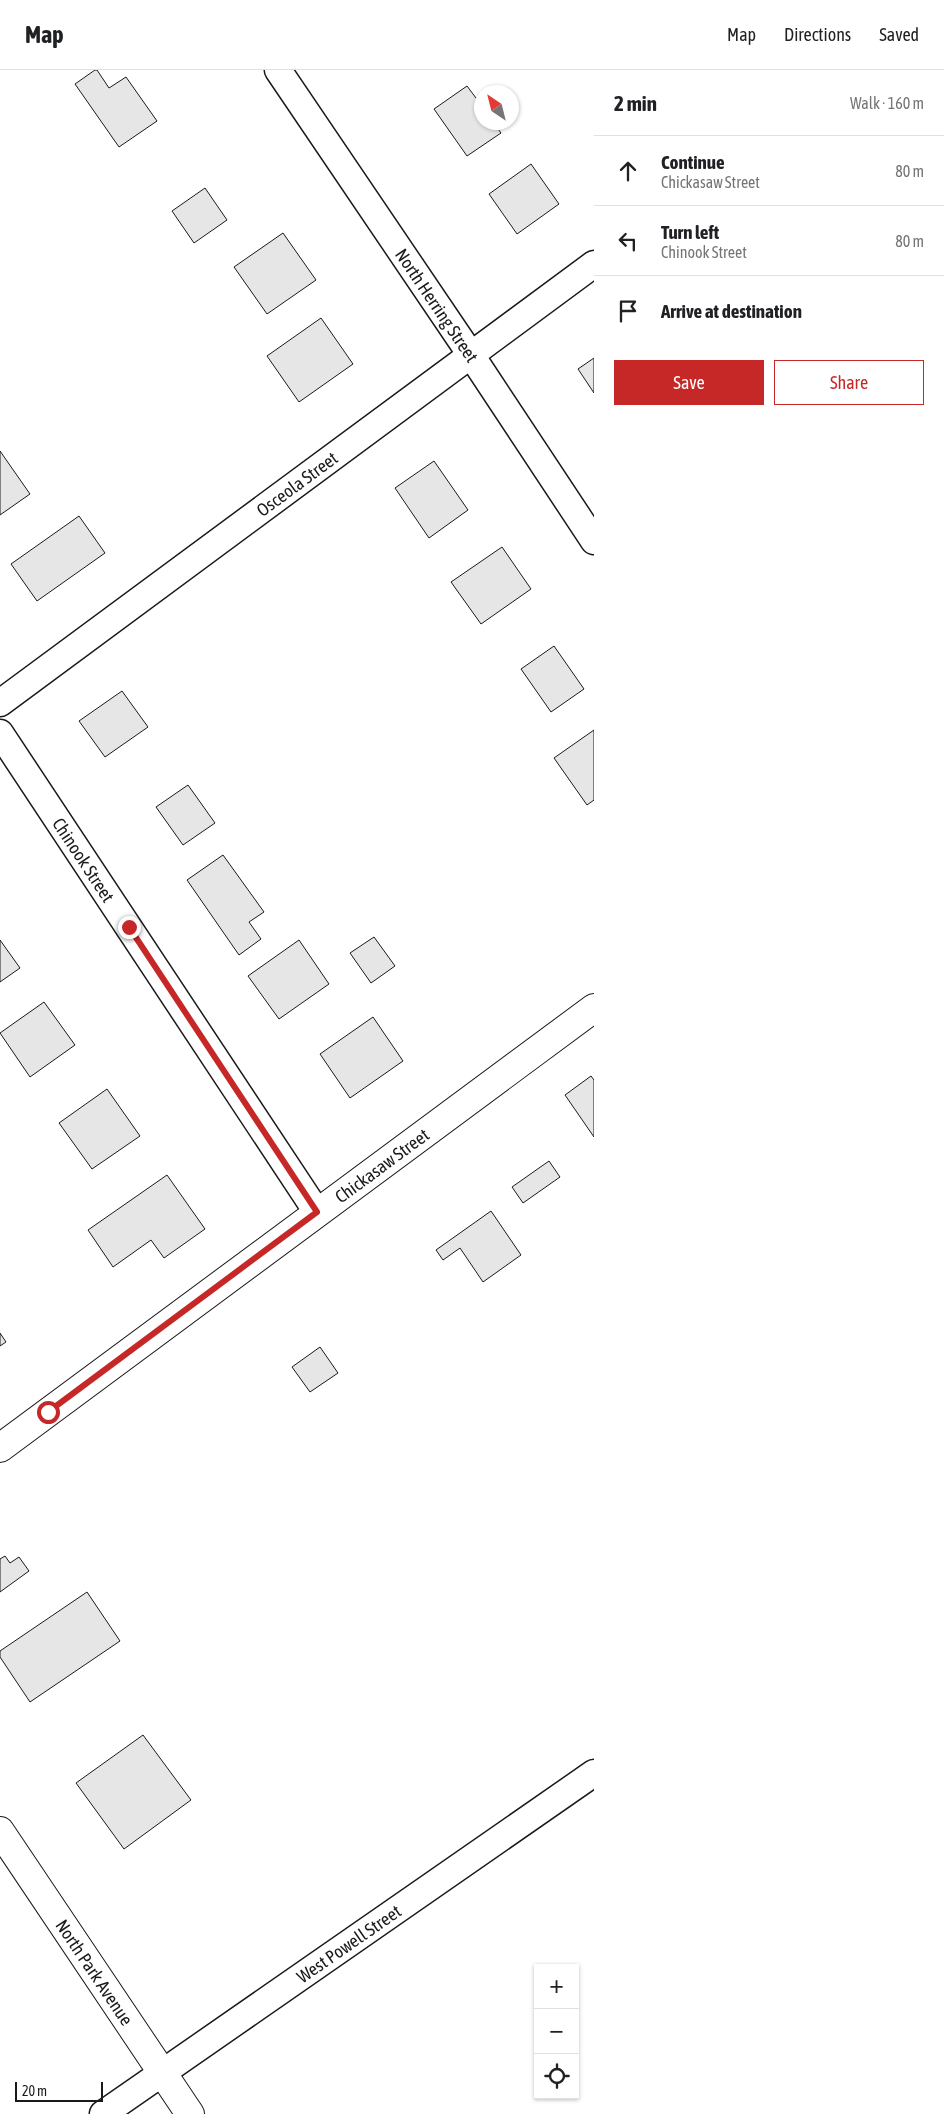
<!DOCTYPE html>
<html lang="en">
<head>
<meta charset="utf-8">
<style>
	:root { --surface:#fff; --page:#f6f6f6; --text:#202124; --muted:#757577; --line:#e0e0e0; --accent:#c62828 }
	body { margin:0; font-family:"Asap Condensed",sans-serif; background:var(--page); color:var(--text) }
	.controls { position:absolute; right:15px; bottom:15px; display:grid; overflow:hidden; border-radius:0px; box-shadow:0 1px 4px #0004 }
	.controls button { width:45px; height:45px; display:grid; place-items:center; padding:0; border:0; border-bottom:1px solid var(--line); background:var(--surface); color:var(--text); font:25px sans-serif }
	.compass { position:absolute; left:474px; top:15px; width:45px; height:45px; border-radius:50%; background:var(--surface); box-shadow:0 1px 4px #0004; rotate:325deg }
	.scale { position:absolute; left:15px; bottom:12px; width:88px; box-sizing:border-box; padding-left:5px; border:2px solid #1a1a1a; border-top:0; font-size:14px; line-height:18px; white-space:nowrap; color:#1a1a1a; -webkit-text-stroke:4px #fff; paint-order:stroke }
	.stop { position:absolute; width:15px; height:15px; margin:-11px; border:4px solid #c62828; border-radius:50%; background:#fff }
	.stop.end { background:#c62828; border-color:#fff; box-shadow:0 1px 5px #0008 }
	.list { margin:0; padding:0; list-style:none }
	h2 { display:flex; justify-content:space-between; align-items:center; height:65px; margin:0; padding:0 20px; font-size:21px }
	h2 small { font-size:16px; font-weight:400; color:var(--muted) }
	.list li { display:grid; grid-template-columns:32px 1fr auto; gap:15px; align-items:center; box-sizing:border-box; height:70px; padding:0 20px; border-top:1px solid var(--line) }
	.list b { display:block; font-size:19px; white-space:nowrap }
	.list p { margin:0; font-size:16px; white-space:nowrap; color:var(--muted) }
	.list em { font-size:16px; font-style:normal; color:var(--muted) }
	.actions { display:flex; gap:10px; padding:15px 20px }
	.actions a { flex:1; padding:11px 0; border:1px solid var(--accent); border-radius:0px; text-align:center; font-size:18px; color:var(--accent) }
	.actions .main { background:var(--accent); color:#fff }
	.icon { flex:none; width:28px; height:28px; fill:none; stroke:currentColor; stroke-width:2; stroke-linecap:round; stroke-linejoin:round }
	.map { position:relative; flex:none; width:594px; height:2044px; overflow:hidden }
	header { display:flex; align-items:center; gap:30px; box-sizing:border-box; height:70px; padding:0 25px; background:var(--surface); border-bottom:1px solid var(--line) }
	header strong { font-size:24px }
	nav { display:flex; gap:28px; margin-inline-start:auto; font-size:18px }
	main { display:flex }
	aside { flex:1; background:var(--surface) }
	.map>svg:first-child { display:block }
	.building { fill:#e6e6e6; stroke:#1a1a1a }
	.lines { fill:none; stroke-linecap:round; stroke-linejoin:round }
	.street-casing { stroke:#1a1a1a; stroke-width:29 }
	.secondary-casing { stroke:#1a1a1a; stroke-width:30 }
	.street { stroke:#fff; stroke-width:26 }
	.secondary { stroke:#fff; stroke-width:28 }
	.route { stroke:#c62828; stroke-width:6 }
	.labels { text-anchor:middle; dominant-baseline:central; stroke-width:4; stroke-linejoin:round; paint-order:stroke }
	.street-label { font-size:18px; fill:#1a1a1a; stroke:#fff }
</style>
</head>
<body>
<header>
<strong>Map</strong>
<nav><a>Map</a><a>Directions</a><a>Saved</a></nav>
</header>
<main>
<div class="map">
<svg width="594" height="2044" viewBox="0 0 594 2044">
	<rect width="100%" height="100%" fill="#fff"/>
	<!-- building -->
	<path class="building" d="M95,0H97L109,18L126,7L157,51L119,77L75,14Z
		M467,16L482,36V52H493L501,63L467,86L434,39Z
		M531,94L559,134L517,164L489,124Z
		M205,118L227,150L194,173L172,141Z
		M283,163L316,210L267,244L234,197Z
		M321,248L353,294L299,332L267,286Z
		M594,288V323L578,299Z
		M0,381L30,424L0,445Z
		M434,391L468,440L429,468L395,418Z
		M79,446L105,483L37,531L11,494Z
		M502,477L531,519L481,554L451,512Z
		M554,576L584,619L551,642L521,599Z
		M122,621L148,657L105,687L79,651Z
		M594,660V730L587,735L554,688Z
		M188,715L215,753L183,775L156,737Z
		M223,785L264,842L249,852L261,869L239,885L187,810Z
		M374,867L395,896L371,913L350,883Z
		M0,870L20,898L0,912Z
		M299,870L329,914L279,949L248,906Z
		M44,932L75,975L30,1007L0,963Z
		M373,947L403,991L350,1028L320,984Z
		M591,1006L594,1010V1067L565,1025Z
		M107,1019L140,1066L92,1099L59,1053Z
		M549,1091L560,1107L523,1133L512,1117Z
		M167,1105L205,1159L164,1188L151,1170L113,1197L88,1160Z
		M491,1141L521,1185L483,1212L460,1178L443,1190L436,1180Z
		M0,1263L6,1272L0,1276Z
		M320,1277L338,1303L310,1322L292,1297Z
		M5,1486L10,1493L19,1487L29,1501L0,1522V1489Z
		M87,1522L120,1571L30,1632L0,1587V1581Z
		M143,1665L191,1730L124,1779L76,1713Z"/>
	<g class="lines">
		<!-- street casing -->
		<g class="street-casing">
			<g id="street">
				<path id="s1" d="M278,0L471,285L594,471"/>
				<path id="s2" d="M0,633L594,194"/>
				<path id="s3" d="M0,663L317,1142"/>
				<path id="s4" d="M103,2044L594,1703"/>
			</g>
		</g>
		<!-- secondary casing -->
		<g class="secondary-casing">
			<g id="secondary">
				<path id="s5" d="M0,1378L594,938"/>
				<path id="s6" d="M0,1761L190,2044"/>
			</g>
		</g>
		<!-- street -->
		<use href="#street" class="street"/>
		<!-- secondary -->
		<use href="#secondary" class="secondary"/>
	</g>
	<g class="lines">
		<!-- route -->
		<path class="route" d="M48,1342L317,1142L129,857"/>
	</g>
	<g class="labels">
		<!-- street labels -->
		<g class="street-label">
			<text stroke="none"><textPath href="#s1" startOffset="284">North Herring Street</textPath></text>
			<text stroke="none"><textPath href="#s2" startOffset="369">Osceola Street</textPath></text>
			<text stroke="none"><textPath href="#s3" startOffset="152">Chinook Street</textPath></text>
			<text stroke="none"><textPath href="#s5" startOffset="475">Chickasaw Street</textPath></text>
			<text stroke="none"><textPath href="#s4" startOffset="299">West Powell Street</textPath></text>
			<text stroke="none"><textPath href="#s6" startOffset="170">North Park Avenue</textPath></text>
		</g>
	</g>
</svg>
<div class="controls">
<button>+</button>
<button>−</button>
<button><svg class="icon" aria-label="locate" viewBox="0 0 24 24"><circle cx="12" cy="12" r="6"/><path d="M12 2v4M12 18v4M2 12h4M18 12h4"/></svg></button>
</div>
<svg class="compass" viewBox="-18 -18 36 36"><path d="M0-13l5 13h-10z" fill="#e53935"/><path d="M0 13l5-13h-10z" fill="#757577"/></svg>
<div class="scale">20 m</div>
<div class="stop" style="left:48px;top:1342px"></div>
<div class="stop end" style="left:129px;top:857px"></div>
</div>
<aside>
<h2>2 min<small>Walk · 160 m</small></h2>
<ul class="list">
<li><svg class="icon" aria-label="ahead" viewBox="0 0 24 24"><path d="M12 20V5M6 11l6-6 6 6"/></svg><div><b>Continue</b><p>Chickasaw Street</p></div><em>80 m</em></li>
<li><svg class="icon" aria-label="left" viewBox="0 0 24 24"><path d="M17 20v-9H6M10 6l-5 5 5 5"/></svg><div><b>Turn left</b><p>Chinook Street</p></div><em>80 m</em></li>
<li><svg class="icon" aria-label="arrive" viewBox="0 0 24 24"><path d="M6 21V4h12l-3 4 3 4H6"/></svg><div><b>Arrive at destination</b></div></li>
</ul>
<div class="actions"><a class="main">Save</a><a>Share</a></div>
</aside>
</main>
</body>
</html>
